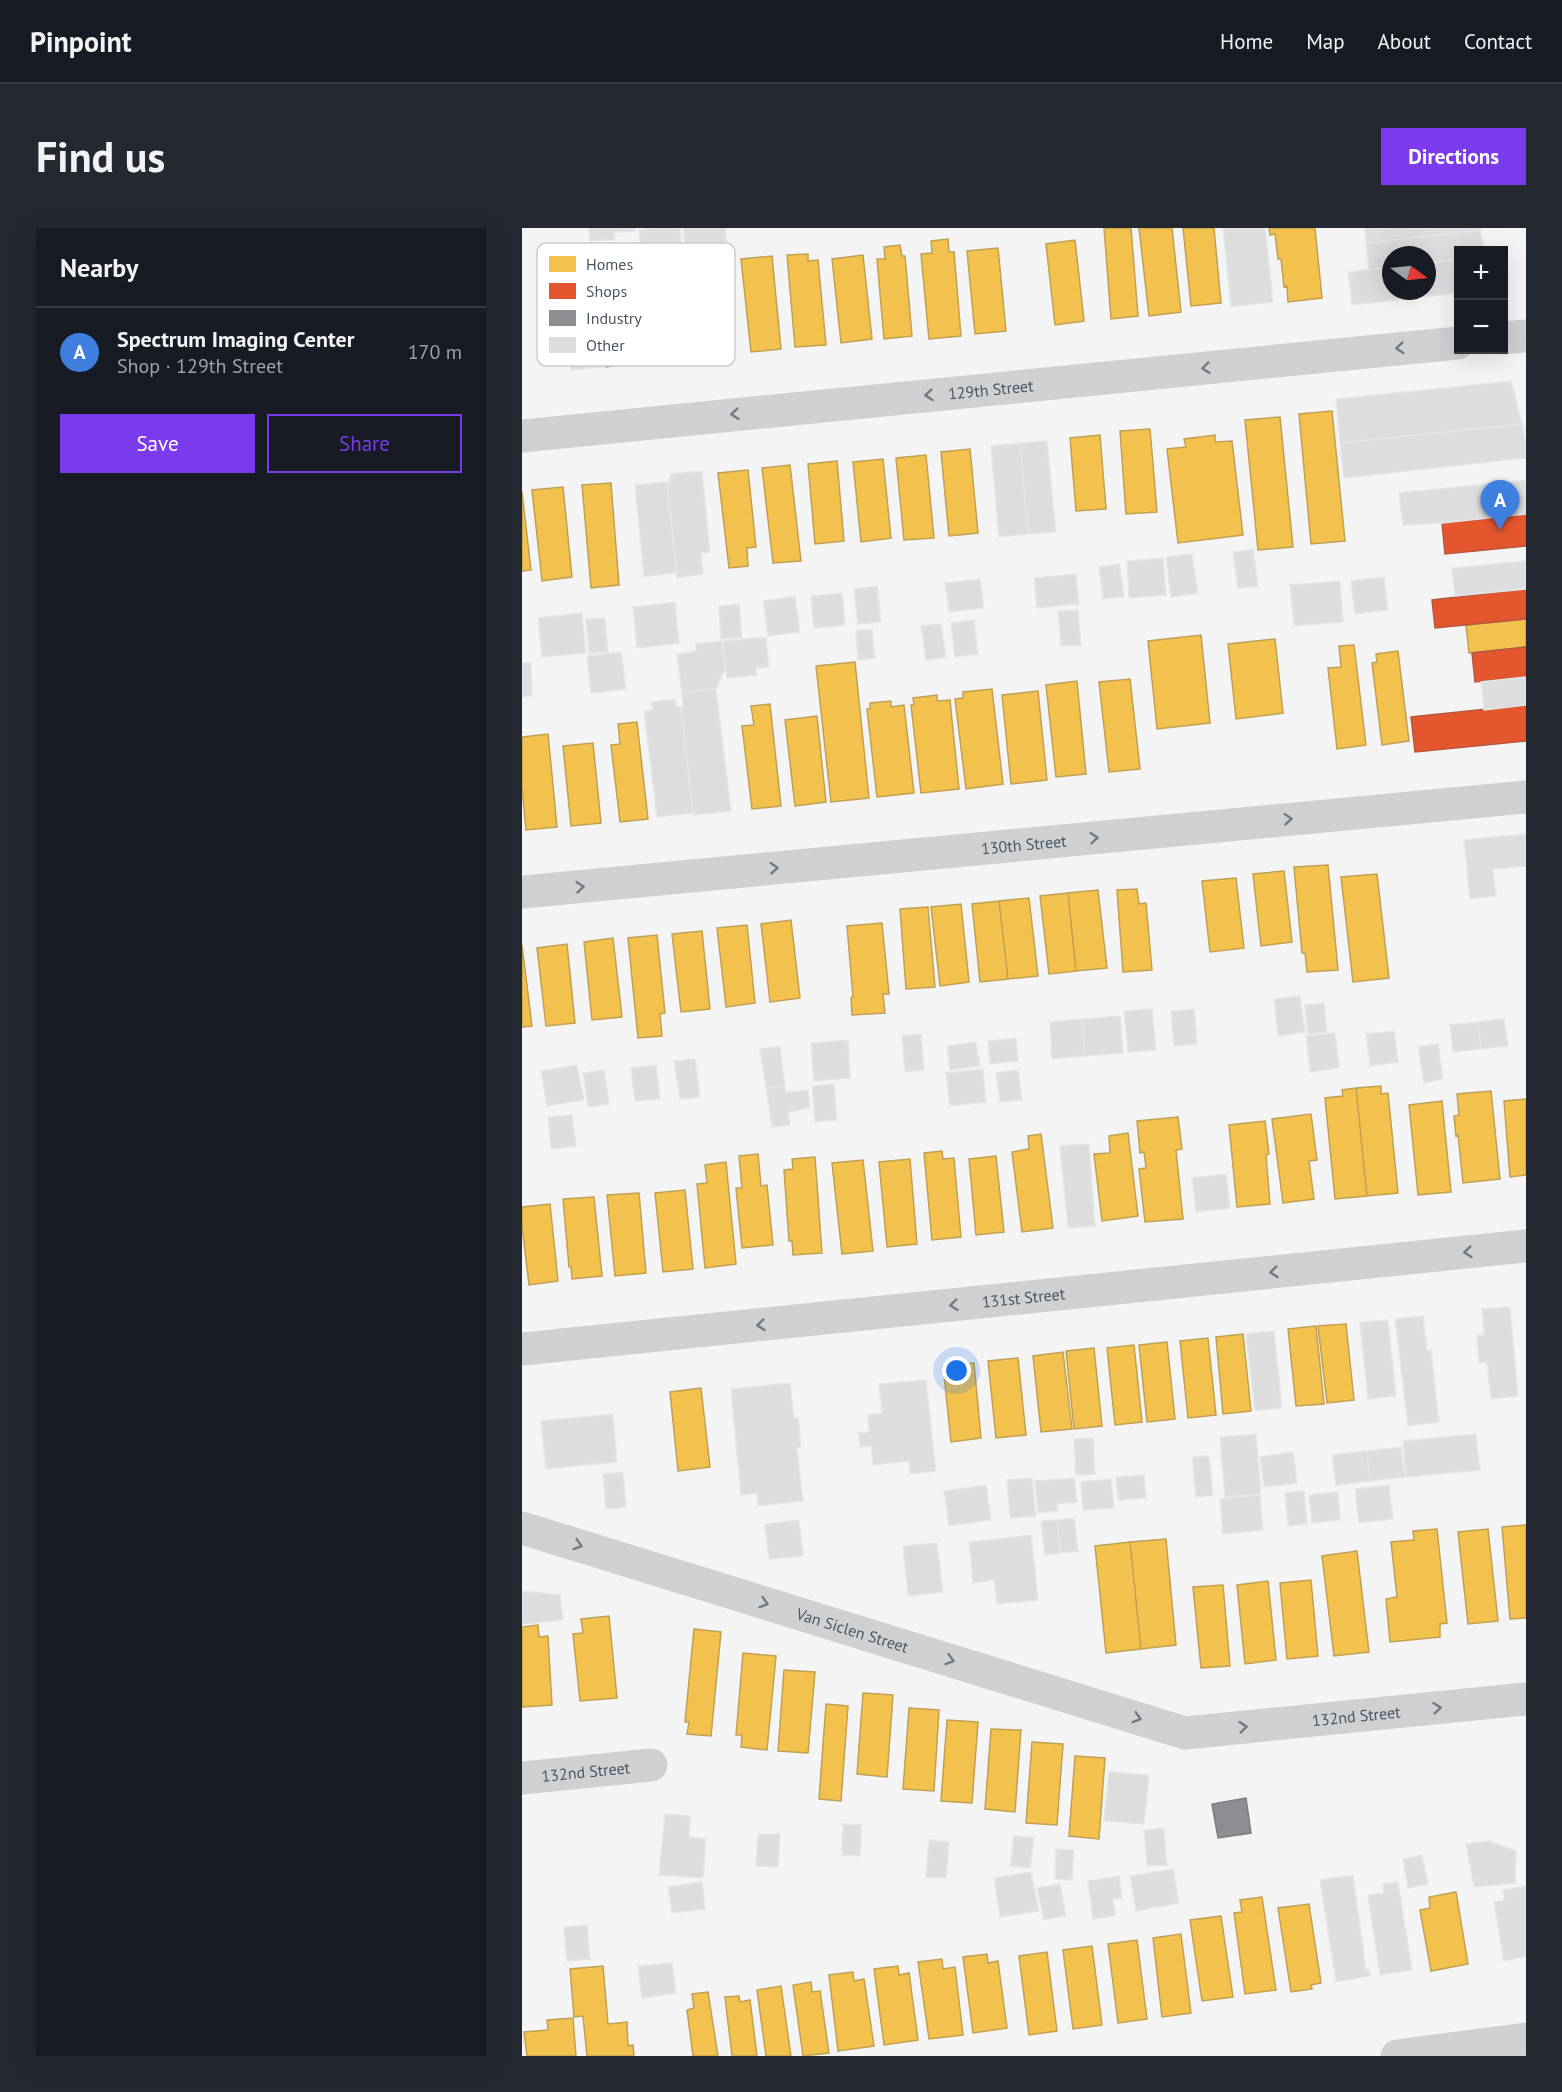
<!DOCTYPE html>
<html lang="en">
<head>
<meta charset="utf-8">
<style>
	:root { --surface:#171b24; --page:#242831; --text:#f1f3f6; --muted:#9ea1a6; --line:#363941; --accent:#7c3aed }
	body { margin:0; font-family:"PT Sans",sans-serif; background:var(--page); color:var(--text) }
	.controls { position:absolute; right:18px; top:18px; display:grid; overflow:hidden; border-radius:0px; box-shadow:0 6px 24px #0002 }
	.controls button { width:54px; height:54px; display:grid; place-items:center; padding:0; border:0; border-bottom:2px solid var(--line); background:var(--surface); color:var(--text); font:30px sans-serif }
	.compass { position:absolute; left:860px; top:18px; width:54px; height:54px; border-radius:50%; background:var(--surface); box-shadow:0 6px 24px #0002; rotate:105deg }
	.you { position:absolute; left:435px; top:1143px; width:21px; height:21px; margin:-15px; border:4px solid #fff; border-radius:50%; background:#1a73e8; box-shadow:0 0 0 9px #1a73e833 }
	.badge { display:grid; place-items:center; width:39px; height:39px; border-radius:50%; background:var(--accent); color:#fff; font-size:20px; font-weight:700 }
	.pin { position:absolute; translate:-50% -50px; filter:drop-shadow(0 2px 3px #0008) }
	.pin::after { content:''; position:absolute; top:32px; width:21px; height:18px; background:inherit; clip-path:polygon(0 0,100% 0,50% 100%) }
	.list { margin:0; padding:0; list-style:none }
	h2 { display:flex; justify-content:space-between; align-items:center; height:78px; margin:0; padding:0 24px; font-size:26px }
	h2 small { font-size:20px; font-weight:400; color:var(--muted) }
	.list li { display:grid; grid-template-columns:39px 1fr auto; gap:18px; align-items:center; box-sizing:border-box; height:90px; padding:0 24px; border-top:2px solid var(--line) }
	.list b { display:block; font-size:22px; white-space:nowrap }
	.list p { margin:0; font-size:20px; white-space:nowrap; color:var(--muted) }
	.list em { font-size:20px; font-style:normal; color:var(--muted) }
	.actions { display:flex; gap:12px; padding:18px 24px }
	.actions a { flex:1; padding:14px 0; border:2px solid var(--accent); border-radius:0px; text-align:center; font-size:21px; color:var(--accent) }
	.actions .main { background:var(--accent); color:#fff }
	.map { position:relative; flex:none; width:1004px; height:1828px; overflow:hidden; border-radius:0px }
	header { display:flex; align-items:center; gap:36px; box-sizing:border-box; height:84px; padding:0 30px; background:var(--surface); border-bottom:2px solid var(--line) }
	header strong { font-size:28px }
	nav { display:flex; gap:33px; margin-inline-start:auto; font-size:21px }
	.intro { display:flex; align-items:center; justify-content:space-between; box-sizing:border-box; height:144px; padding:0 36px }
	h1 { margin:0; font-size:42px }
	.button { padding:15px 27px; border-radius:0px; background:var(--accent); color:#fff; font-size:21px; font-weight:700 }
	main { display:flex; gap:36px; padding:0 36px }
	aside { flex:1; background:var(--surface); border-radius:0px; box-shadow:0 6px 24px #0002 }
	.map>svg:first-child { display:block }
	.homes { fill:#f2c14e; stroke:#c0a154; stroke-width:1.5 }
	.shops { fill:#e4572e; stroke:#b6573d; stroke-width:1.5 }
	.industry { fill:#8d8d92; stroke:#797c83; stroke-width:1.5 }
	.building { fill:#ddddde; stroke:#e5e6e7; stroke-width:1.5 }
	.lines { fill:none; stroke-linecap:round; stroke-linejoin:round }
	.street { stroke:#ced0d2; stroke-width:33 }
	.oneway { stroke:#727b83 }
	.labels { text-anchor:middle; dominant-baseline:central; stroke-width:6; stroke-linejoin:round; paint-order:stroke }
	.street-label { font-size:16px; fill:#4a5661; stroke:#fff }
	.key { fill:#fff; stroke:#c9ccd0; stroke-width:1.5 }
	.key-label { font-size:16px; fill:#4a5661 }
</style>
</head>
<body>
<header>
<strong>Pinpoint</strong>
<nav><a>Home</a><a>Map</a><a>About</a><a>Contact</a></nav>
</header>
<div class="intro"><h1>Find us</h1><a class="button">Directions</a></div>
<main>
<aside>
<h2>Nearby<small></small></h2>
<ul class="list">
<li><span class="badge" style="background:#3f7fe0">A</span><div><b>Spectrum Imaging Center</b><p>Shop · 129th Street</p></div><em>170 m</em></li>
</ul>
<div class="actions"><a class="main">Save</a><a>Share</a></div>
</aside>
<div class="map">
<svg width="1004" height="1828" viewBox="0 0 1004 1828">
	<rect width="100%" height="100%" fill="#f4f4f4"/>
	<!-- homes -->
	<path class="homes" d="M582,0H609L616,88L589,91Z
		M617,0H650L659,84L627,88Z
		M661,0H692L699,75L669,78Z
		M747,0H793L800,70L766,74L765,58L762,59L759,31H756L753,6L748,7Z
		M426,11L427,24H432L439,108L407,111L399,26L410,25L409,13Z
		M553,12L562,93L533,97L524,16Z
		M378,17L380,28H383L390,108L362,111L355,31H363L362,19Z
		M476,20L484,103L453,106L445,23Z
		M286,26V33L296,32L304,117L273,119L265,27Z
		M341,27L350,111L319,115L310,31Z
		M250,28L259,121L229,124L219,31Z
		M105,40L115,135L84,139L74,43Z
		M810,183L823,313L789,316L777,186Z
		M758,189L771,319L736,322L723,192Z
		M628,201L635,284L604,286L598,203Z
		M578,207L584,281L554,283L548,210Z
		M693,207V214L710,213L721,307L656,315L645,221L664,219L662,211Z
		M448,221L456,305L427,308L419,224Z
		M404,227L412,310L382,312L374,230Z
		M361,231L369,310L339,314L331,234Z
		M315,233L322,313L293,316L286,236Z
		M268,237L279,333L251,335L240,240Z
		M226,242L234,319L225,320L226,338L207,340L196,245Z
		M89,255L97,357L69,360L60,257Z
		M41,259L50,349L20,353L10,262Z
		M0,264L9,342L0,343Z
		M1004,391V419L947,425L944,397Z
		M679,407L688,495L635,501L626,413Z
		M753,411L761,485L714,491L706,416Z
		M832,417L844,517L815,521L806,440L819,439L817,418Z
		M876,423L887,513L860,517L850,435L855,434L854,426Z
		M333,434L347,570L309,574L294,438Z
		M608,451L618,541L587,544L577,454Z
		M555,453L564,546L534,549L524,457Z
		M470,461L481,556L444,561L433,471L441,470V464Z
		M516,463L525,552L489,556L480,467Z
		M415,467V473L428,472L437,561L399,565L389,477H392L391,470Z
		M369,473V479L382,477L392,565L355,569L345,481H348V475Z
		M248,476L259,578L230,581L220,498L232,497L229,478Z
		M295,488L304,574L273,578L263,492Z
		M115,494L126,591L98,594L89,517L98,516L96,496Z
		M26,506L35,599L4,602L0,560V509Z
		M71,515L79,595L49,598L41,518Z
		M806,637L816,742L785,744L783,725H780L772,639Z
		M762,643L770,714L739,718L731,646Z
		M855,646L867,750L831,754L819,649Z
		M714,650L722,720L688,724L680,653Z
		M615,661L617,676L624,675L630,742L601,744L595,662Z
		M576,662L585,740L554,743L546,665Z
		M546,665L554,743L527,746L518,668Z
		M507,670L516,748L486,751L477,673Z
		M477,673L486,751L458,754L450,676Z
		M439,676L447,754L418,758L409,679Z
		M406,679L413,759L384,761L378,681Z
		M269,692L278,770L248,774L239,696Z
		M360,695L367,766H361L363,785L330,787L329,770L331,769L325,698Z
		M225,697L233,775L204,779L195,700Z
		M180,703L188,781L159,784L150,706Z
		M135,707L143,785L138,786L140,808L116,810L106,710Z
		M91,710L100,789L70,792L62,714Z
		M45,716L53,795L24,798L15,720Z
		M0,717L10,798L0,799Z
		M859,858V866L866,865L876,965L845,968L834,860Z
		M834,860L845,968L813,971L803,870L821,868L820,862Z
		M969,863L978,951L941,955L936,907L934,908L932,888L937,887L935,866Z
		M1004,871V947L988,949L982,873Z
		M920,873L929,964L896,967L887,877Z
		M789,886L795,932L787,933L792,971L761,975L750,891Z
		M656,889L660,921L654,922L661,991L623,994L617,941L624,940L622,924L618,925L615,893Z
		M743,893L747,926L744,927L748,976L715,979L707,897Z
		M606,905L616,988L580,993L572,926L588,925L587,908Z
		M519,906L531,1000L500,1004L490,924L507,921L506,908Z
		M420,923L421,931L432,930L439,1009L410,1012L402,925Z
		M236,926L239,958L245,957L251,1017L220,1020L214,960H220L217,928Z
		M474,928L482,1004L454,1007L447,931Z
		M293,929L300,1025L271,1027L270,1013H267L262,942L271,941L270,931Z
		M388,931L395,1016L365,1019L357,934Z
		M341,932L351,1023L320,1026L310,935Z
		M204,934L214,1036L183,1040L175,956L185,955L183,937Z
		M163,962L171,1041L141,1044L133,965Z
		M117,965L124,1045L93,1048L85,967Z
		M72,969L80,1048L50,1051L49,1039H47L41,971Z
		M28,976L36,1053L7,1057L0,998V979Z
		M824,1096L832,1172L805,1175L796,1098Z
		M794,1098L802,1176L774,1178L766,1101Z
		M721,1106L729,1183L701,1186L694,1109Z
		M686,1110L694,1187L666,1190L658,1113Z
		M645,1114L653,1191L625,1194L617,1117Z
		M612,1117L620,1194L593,1197L585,1120Z
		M572,1120L580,1198L552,1201L544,1123Z
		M541,1124L550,1201L519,1204L511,1128Z
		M496,1130L504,1207L474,1210L466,1133Z
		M452,1135L459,1210L429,1214L421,1138Z
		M179,1160L188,1239L156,1243L148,1164Z
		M1004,1297V1390L988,1391L980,1299Z
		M915,1301L925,1395L918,1396V1409L868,1414L864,1371L875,1369L869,1314L892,1312L891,1303Z
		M966,1301L976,1393L946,1396L936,1304Z
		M644,1311L654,1417L619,1421L608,1314Z
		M608,1314L619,1421L584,1425L573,1318Z
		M835,1323L847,1424L812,1428L800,1328Z
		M789,1352L796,1428L765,1431L758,1355Z
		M746,1353L754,1432L723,1436L715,1357Z
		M701,1357L708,1438L679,1440L671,1359Z
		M87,1388L95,1470L58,1473L51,1406L61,1405L59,1391Z
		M16,1397L17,1409L26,1408L30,1477L0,1479V1399Z
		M172,1401L199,1404L189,1508L165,1506L167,1494H163Z
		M221,1425L254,1428L245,1522L219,1519L220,1507H214Z
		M262,1442L293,1444L286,1525L256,1523Z
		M341,1465L371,1467L365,1549L335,1546Z
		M304,1476L326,1478L319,1573L297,1571Z
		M387,1480L417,1482L412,1563L381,1561Z
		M425,1492L456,1494L450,1575L419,1573Z
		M469,1501L499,1502L493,1584L463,1581Z
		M510,1514L541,1516L535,1597L504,1595Z
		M553,1528L583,1530L577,1611L547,1608Z
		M934,1664L946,1736L909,1743L898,1682L908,1680L907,1669Z
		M740,1669L754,1762L723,1766L712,1685L720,1684L718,1672Z
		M787,1676L799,1755L789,1757L790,1761L769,1764L756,1680Z
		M699,1688L711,1769L680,1773L668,1692Z
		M659,1706L669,1785L640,1789L631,1710Z
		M615,1712L625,1791L596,1795L586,1716Z
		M570,1718L580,1797L551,1801L541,1722Z
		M525,1724L535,1803L507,1807L497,1728Z
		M465,1726L466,1735L476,1733L485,1800L451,1805L441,1729Z
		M420,1731L421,1741L433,1739L441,1807L407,1811L396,1734Z
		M81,1738L86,1796L105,1794L106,1818L111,1817L112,1828H65L61,1788L52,1789L48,1741Z
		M376,1738L377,1747L387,1745L396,1812L362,1817L352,1741Z
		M331,1744L332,1753L342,1751L352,1818L316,1823L307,1747Z
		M289,1754L290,1764L298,1763L307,1825L281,1828L271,1757Z
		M259,1758L269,1828H244L235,1762Z
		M186,1764L196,1828H171L165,1782L172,1780L170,1766Z
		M217,1768L218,1774L228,1772L235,1828H210L203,1769Z
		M51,1790L54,1828H5L2,1804L26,1802L25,1792Z"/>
	<!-- shops -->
	<path class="shops" d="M1004,286V318L923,326L920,295Z
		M1004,361V391L913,400L910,372Z
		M1004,419V449L953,454L950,425Z
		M1004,477V513L893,524L889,489Z"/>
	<!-- industry -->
	<path class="industry" d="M724,1570L729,1605L696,1610L690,1576Z"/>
	<!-- building -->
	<path class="building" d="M67,0H112L113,3L92,4L93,11L68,13Z
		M132,0H158L161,34L120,38L117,2Z
		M161,0H203L206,26L165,30Z
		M701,0H743L751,74L709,79Z
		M843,0H958V2L844,15Z
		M958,2L962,22H936V31L905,35V27H869V39L847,42L844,15Z
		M936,31V65L830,77L826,44L869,39V63H905V35Z
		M60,54L62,64L73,63L81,139L49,142L41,66L55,64L53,55Z
		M989,153L1000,196L818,215L814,171Z
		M1000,196L1004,214V230L822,250L818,215Z
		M525,213L534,304L506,306L498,215Z
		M498,215L506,306L477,309L469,218Z
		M180,243L188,324L179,325L181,346L155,350L145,254H148V246Z
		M1004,252V286L920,295L881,297L877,265Z
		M145,254L155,344L122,349L113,257Z
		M731,321L736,358L716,360L711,324Z
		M670,326L676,365L649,369L644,329Z
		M641,330L644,367L607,370L605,333Z
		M1004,333V361L933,368L930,340Z
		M597,336L602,369L581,371L577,339Z
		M554,346L557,376L515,380L512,350Z
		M862,349L866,382L833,386L829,353Z
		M458,351L462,380L427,384L423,355Z
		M818,353L821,394L772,398L768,357Z
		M355,358L359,394L336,396L332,361Z
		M320,365L323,397L292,400L289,368Z
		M273,368L278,404L246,408L241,373Z
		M153,374L157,415L115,420L111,379Z
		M217,376L220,409L199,411L197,378Z
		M556,382L559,417L539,418L536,383Z
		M60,385L64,425L20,429L16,390Z
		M83,390L86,424L67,425L64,391Z
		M452,392L456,426L433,429L429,395Z
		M419,396L424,429L404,432L399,398Z
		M350,401L353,430L336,432L334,403Z
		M231,410H244L247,439L234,440L235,447L205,450L200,413Z
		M200,413L204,443H202L194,461L160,465L155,426L174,423V416Z
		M99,424L104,461L69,465L65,428Z
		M9,434L10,468L0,469V435Z
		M1004,449V477L962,482L959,454Z
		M194,461L209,583L171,587L159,479L161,478L160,465Z
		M153,471L154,479H159L171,585L135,589L122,483L131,482L129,474Z
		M1004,606V638L971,641L974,668L948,671L942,612Z
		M778,768L783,804L756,808L752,771Z
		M802,775L805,804L786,806L783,777Z
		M630,781L634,822L606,824L602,783Z
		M672,781L675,816L652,818L649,783Z
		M598,788L601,825L563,828L560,791Z
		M560,791L563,828L530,831L528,794Z
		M982,791L986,818L959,821L956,794Z
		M956,794L959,821L931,824L928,797Z
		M872,803L876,834L848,838L844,806Z
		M813,805L817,840L788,844L784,808Z
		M399,806L402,842L383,844L380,808Z
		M494,810L496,833L468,836L466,813Z
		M326,812L328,850L292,853L289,815Z
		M454,814L458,838L428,842L425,818Z
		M916,816L921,851L902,855L896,819Z
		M258,818L263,858L244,860L238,821Z
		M173,831L178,869L158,871L152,833Z
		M55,837L62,872L25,878L19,843Z
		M134,837L138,871L113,873L109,840Z
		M461,841L464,874L428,878L424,845Z
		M82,842L87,876L66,879L61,845Z
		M496,842L500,872L478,874L474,845Z
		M312,856L315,892L293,894L290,858Z
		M263,858L264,865L286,862L288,880L266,884L268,897L250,899L244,860Z
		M50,887L54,918L29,921L26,889Z
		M567,916L573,998L546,1000L538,918Z
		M704,946L708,980L674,984L670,950Z
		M988,1079L996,1168L969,1171L965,1134L957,1135L955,1107H962L960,1081Z
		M901,1088L905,1123L909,1122L917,1194L886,1198L873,1091Z
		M866,1092L874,1168L846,1171L838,1094Z
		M752,1103L760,1180L733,1183L724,1106Z
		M404,1152L414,1243L388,1246L387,1233L351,1237L349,1218L338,1219L336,1205L347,1204L346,1187L360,1185L357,1156Z
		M268,1155L272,1190H276L279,1219H275L281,1273L236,1278L235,1265L219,1267L209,1161Z
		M91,1186L95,1234L24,1241L19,1193Z
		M734,1206L739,1266L703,1269L698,1209Z
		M954,1206L958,1242L884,1249L881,1213Z
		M571,1210L573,1246L554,1247L552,1211Z
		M879,1219L883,1249L848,1253L845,1223Z
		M845,1223L848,1253L814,1257L810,1227Z
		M771,1224L775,1255L742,1259L738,1229Z
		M687,1228L691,1267L674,1269L670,1229Z
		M101,1244L104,1279L84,1281L81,1246Z
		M622,1247L624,1270L596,1272L594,1249Z
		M510,1250L514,1288L488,1290L485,1252Z
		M552,1250L555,1274L535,1276V1283L516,1285L513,1253Z
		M589,1251L592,1280L561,1282L559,1254Z
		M464,1257L469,1292L427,1298L422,1263Z
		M867,1257L871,1291L837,1295L833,1261Z
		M782,1263L785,1296L766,1298L763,1265Z
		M816,1264L818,1292L790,1295L787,1267Z
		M738,1267L741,1302L701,1306L698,1271Z
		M552,1290L556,1323L539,1325L535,1292Z
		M277,1292L281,1328L247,1331L243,1296Z
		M535,1292L539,1325L523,1327L519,1293Z
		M509,1307L516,1372L475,1376L472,1352L451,1355L447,1314Z
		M415,1315L421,1364L386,1368L381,1318Z
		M0,1363L38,1367L41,1392L0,1396Z
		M587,1544L627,1547L622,1596L582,1593Z
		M143,1586L168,1588L167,1609L184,1611L181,1650L137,1647Z
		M321,1596L339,1597L338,1628L320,1627Z
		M642,1600L645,1637L625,1638L622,1602Z
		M236,1606H258L256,1639L234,1638Z
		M492,1608L512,1610L508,1640L488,1638Z
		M407,1612L427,1614L424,1650L404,1649Z
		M967,1613L994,1623L993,1655L952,1659L944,1616Z
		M534,1621L552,1622L550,1652L533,1651Z
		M900,1627L906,1656L886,1660L881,1631Z
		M651,1641L657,1675L614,1683L608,1648Z
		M509,1644L517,1683L478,1689L472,1650Z
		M831,1647L844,1742L846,1741L848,1748L814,1754L798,1652Z
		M597,1648L600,1670L591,1671L593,1688L571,1691L566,1653Z
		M180,1654L183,1681L150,1685L146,1659Z
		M876,1654L890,1742L858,1747L846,1667L862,1665L861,1656Z
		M538,1656L544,1688L522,1692L515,1660Z
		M1004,1658V1728L982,1733L972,1674L982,1672L981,1662Z
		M65,1697L68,1731L45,1733L42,1699Z
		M150,1735L154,1765L120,1770L116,1738Z"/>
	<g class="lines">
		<!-- street -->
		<g class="street">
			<path d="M981,110L1004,108"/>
			<path id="s1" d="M0,208L936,115"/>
			<path id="s2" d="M0,664L1004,569"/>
			<path id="s3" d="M0,1121L1004,1018"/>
			<path id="s4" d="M0,1300L663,1505L1004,1471"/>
			<path id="s5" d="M0,1550L129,1537"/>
			<path d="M875,1828L1004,1811"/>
		</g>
	</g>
	<!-- one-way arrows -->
	<defs><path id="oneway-chevron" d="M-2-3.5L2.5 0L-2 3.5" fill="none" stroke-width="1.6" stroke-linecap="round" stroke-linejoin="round" transform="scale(1.5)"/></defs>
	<g class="oneway">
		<use href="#oneway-chevron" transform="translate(878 120) rotate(174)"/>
		<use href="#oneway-chevron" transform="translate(684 140) rotate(174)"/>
		<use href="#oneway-chevron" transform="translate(407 167) rotate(174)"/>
		<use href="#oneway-chevron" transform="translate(213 186) rotate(174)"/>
		<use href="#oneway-chevron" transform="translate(766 591) rotate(-5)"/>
		<use href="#oneway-chevron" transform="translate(572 610) rotate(-5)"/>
		<use href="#oneway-chevron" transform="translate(252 640) rotate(-5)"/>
		<use href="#oneway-chevron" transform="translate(58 659) rotate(-5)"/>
		<use href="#oneway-chevron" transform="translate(946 1024) rotate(174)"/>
		<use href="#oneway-chevron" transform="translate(752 1044) rotate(174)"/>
		<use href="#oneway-chevron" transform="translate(432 1077) rotate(174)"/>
		<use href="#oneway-chevron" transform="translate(239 1097) rotate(174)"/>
		<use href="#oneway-chevron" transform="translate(56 1317) rotate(17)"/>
		<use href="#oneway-chevron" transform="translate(242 1375) rotate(17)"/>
		<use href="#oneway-chevron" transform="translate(428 1432) rotate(17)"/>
		<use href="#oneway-chevron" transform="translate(915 1480) rotate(-6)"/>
		<use href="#oneway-chevron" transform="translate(615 1490) rotate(17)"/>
		<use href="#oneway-chevron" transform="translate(721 1499) rotate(-6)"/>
	</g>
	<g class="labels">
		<!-- street labels -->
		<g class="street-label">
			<text stroke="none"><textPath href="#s1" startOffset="471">129th Street</textPath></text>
			<text stroke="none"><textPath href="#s2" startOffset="504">130th Street</textPath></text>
			<text stroke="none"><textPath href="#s3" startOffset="504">131st Street</textPath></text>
			<text stroke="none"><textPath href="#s4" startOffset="346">Van Siclen Street</textPath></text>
			<text stroke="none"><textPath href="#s4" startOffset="866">132nd Street</textPath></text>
			<text stroke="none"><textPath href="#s5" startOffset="64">132nd Street</textPath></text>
		</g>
	</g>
	<!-- legend -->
	<rect x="15" y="15" width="198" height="123" rx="9" class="key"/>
	<rect x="27" y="28" width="27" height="16" fill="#f2c14e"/>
	<rect x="27" y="55" width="27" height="16" fill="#e4572e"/>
	<rect x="27" y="82" width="27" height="16" fill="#8d8d92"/>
	<rect x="27" y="109" width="27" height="16" fill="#ddddde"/>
	<g class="key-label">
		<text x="64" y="42">Homes</text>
		<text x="64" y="69">Shops</text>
		<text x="64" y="96">Industry</text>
		<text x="64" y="123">Other</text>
	</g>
</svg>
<div class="controls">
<button>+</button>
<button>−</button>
</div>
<svg class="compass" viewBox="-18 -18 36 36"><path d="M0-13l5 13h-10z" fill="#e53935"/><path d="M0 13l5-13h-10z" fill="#9ea1a6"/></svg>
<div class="you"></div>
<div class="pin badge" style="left:978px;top:302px;background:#3f7fe0">A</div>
</div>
</main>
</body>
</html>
